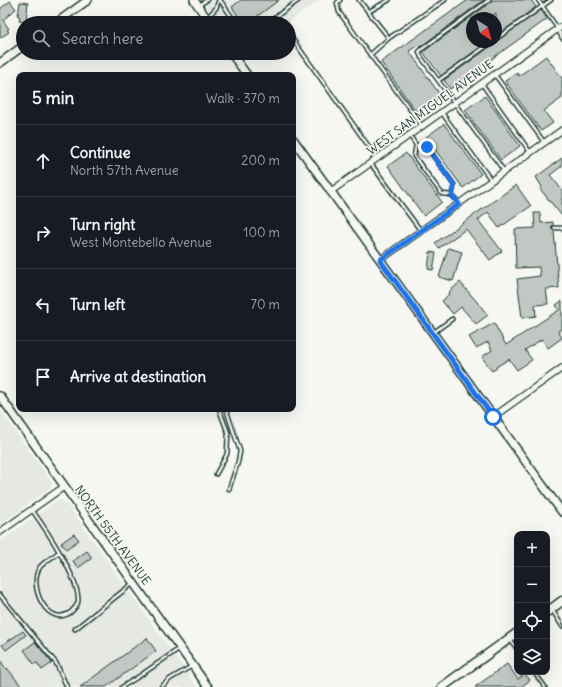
<!DOCTYPE html>
<html lang="en">
<head>
<meta charset="utf-8">
<style>
	:root { --surface:#171b24; --page:#20242c; --text:#f1f3f6; --muted:#9ea1a6; --line:#363941 }
	body { margin:0; font-family:Delius,sans-serif; background:var(--page); color:var(--text) }
	.controls { position:absolute; right:12px; bottom:12px; display:grid; overflow:hidden; border-radius:8px; box-shadow:0 4px 16px #0002 }
	.controls button { width:36px; height:36px; display:grid; place-items:center; padding:0; border:0; border-bottom:1px solid var(--line); background:var(--surface); color:var(--text); font:20px sans-serif }
	.compass { position:absolute; left:466px; top:12px; width:36px; height:36px; border-radius:50%; background:var(--surface); box-shadow:0 4px 16px #0002; rotate:144deg }
	.stop { position:absolute; width:12px; height:12px; margin:-9px; border:3px solid #1a73e8; border-radius:50%; background:#fff }
	.stop.end { background:#1a73e8; border-color:#fff; box-shadow:0 1px 4px #0008 }
	.list { margin:0; padding:0; list-style:none }
	h2 { display:flex; justify-content:space-between; align-items:center; height:52px; margin:0; padding:0 16px; font-size:17px }
	h2 small { font-size:13px; font-weight:400; color:var(--muted) }
	.list li { display:grid; grid-template-columns:26px 1fr auto; gap:12px; align-items:center; box-sizing:border-box; height:72px; padding:0 16px; border-top:1px solid var(--line) }
	.list b { display:block; font-size:15px; white-space:nowrap }
	.list p { margin:0; font-size:13px; white-space:nowrap; color:var(--muted) }
	.list em { font-size:13px; font-style:normal; color:var(--muted) }
	.icon { flex:none; width:22px; height:22px; fill:none; stroke:currentColor; stroke-width:2; stroke-linecap:round; stroke-linejoin:round }
	.map { position:relative; flex:none; width:562px; height:687px; overflow:hidden }
	.search { position:absolute; background:var(--surface); box-shadow:0 4px 16px #0002; left:16px; top:16px; width:280px; height:44px; display:flex; align-items:center; gap:10px; box-sizing:border-box; padding:0 14px; border-radius:22px; color:var(--muted); font-size:15px }
	.panel { position:absolute; background:var(--surface); box-shadow:0 4px 16px #0002; left:16px; top:72px; width:280px; height:340px; border-radius:8px }
	.map>svg:first-child { display:block }
	.built { fill:#e6e8e4 }
	.building { fill:#c1c8c3; stroke:#1f3d34 }
	.lines { fill:none; stroke-linecap:round; stroke-linejoin:round }
	.service-casing { stroke:#1f3d34; stroke-width:5.5 }
	.minor-casing { stroke:#1f3d34; stroke-width:8 }
	.tertiary-casing { stroke:#1f3d34; stroke-width:10 }
	.secondary-casing { stroke:#1f3d34; stroke-width:11 }
	.service { stroke:#f6f6f2; stroke-width:2.5 }
	.minor { stroke:#f6f6f2; stroke-width:5.5 }
	.tertiary { stroke:#f6f6f2; stroke-width:7 }
	.secondary { stroke:#f6f6f2; stroke-width:8 }
	.route { stroke:#1a73e8; stroke-width:5 }
	.labels { text-anchor:middle; dominant-baseline:central; stroke-width:3.5; stroke-linejoin:round; paint-order:stroke }
	.street-label { font-size:12px; fill:#1f3d34; stroke:#f6f6f2 }
</style>
</head>
<body>
<div class="map">
<svg width="562" height="687" viewBox="0 0 562 687">
	<rect width="100%" height="100%" fill="#f6f6f2"/>
	<filter id="ink" filterUnits="userSpaceOnUse"><feTurbulence type="fractalNoise" baseFrequency=".025" numOctaves="2"/><feDisplacementMap in="SourceGraphic" scale="8" xChannelSelector="R" yChannelSelector="G"/><feConvolveMatrix kernelMatrix="1 2 1 2 8 2 1 2 1" color-interpolation-filters="sRGB"/></filter>
	<g filter="url(#ink)">
		<!-- built -->
		<path class="built" d="M202,0H320L287,23H219Z
			M0,410L49,478L52,484L50,488L44,493L0,525Z
			M58,500L63,501L69,507L197,687H0V542Z"/>
		<!-- building -->
		<path class="building" d="M241,0H279L248,23H243L232,7Z
			M468,0H484L420,47L418,45L409,51L441,96L417,113L381,62Z
			M492,0H531L536,7L496,36V13L489,18H472V42H487L441,76L423,52L491,2Z
			M10,1L16,9L3,20L9,29L7,30L9,32L0,38V9Z
			M20,2L28,3L26,22L19,21L20,17L18,16Z
			M541,10L547,19L450,89L444,80L494,44L495,42Z
			M546,56L562,78V98L544,111L553,123L541,131L505,81L517,73L519,76Z
			M485,96L520,146L501,160L465,110Z
			M444,124L481,174L463,188L426,137Z
			M406,153L442,202L424,216L388,166Z
			M562,158V166L550,175L562,190V216L540,189L542,187L536,177Z
			M516,185L531,206L499,228L488,212L478,220L502,251L490,260L466,229L439,248L435,243Z
			M534,213H540L541,223L553,222V225L551,228L554,231L559,288L546,289L548,304L535,305L536,316L522,318L517,279L540,276L539,267L516,268L515,229L535,228Z
			M448,248L462,252L453,281L439,277Z
			M430,252L436,253L433,270L428,269Z
			M460,282L488,315L476,324L461,307L453,314L442,301L450,293L449,292Z
			M562,301V329L558,331L562,338L548,348L542,339L525,350L532,360L517,370L509,359L496,367L497,368L492,371L482,357L492,350L488,342L476,348L469,337L494,323L506,345L559,310L556,305Z
			M74,534L79,540L66,549L61,543Z
			M87,551L92,558L78,568L73,561Z
			M23,631L26,635L6,650L2,645Z
			M147,638L156,651L106,687H80Z
			M35,642L52,663L42,670L37,663L34,664L24,650Z
			M0,660L6,669L7,668L22,687H0Z
			M507,664L518,679L525,674L530,680L521,687H475Z"/>
		<g class="lines">
			<!-- service casing -->
			<g class="service-casing">
				<path id="service" d="M220,0L236,23
					M340,0L337,3L339,12L422,126
					M359,0L389,38L370,55
					M489,0L422,49L419,52L421,57L504,171
					M538,0L558,29L562,38
					M199,5L207,0
					M368,12L389,0
					M207,18L216,8L219,0
					M267,23L299,0
					M289,34L377,158
					M389,38L445,0
					M496,39L551,0
					M495,75L544,142
					M439,80L492,42
					M482,84L530,152
					M442,113L491,180
					M410,136L416,145L427,147L454,185L452,195L459,203
					M416,145L414,156L442,194L452,195
					M371,164L421,231
					M554,228H562
					M433,333L452,319
					M226,409L240,451L238,462L229,489
					M216,474L227,454L228,433L219,409
					M32,510C45,528 81,581 78,602C77,606 74,609 71,612C48,629 27,586 40,567C44,562 53,557 59,552
					M0,595L56,663L67,687
					M553,611L562,626
					M75,629L132,584
					M510,639L517,649
					M534,672L545,687
					M122,687L141,675L180,648
					M161,687L170,679L192,666"/>
			</g>
			<!-- minor casing -->
			<g class="minor-casing">
				<path id="minor" d="M330,192L562,26
					M380,260L562,130
					M493,417L562,368
					M0,532L65,486"/>
			</g>
			<!-- tertiary casing -->
			<g class="tertiary-casing">
				<path id="tertiary" d="M194,0L210,23
					M56,23L88,0
					M231,53L247,75
					M0,63L23,46
					M293,139L562,512
					M0,396L208,687"/>
			</g>
			<!-- secondary casing -->
			<g class="secondary-casing">
				<path id="secondary" d="M547,612L562,601
					M442,687L517,633"/>
			</g>
			<!-- service -->
			<use href="#service" class="service"/>
			<!-- minor -->
			<use href="#minor" class="minor"/>
			<!-- tertiary -->
			<use href="#tertiary" class="tertiary"/>
			<!-- secondary -->
			<use href="#secondary" class="secondary"/>
		</g>
	</g>
	<g class="lines" filter="url(#ink)">
		<!-- route -->
		<path class="route" d="M427,147L454,185L452,195L459,204L380,260L493,417"/>
	</g>
	<g class="labels">
		<!-- street labels -->
		<g class="street-label">
			<text transform="translate(430 107) rotate(-36)">WEST SAN MIGUEL AVENUE</text>
			<text transform="translate(113 535) rotate(54)">NORTH 55TH AVENUE</text>
		</g>
	</g>
</svg>
<div class="controls">
<button>+</button>
<button>−</button>
<button><svg class="icon" aria-label="locate" viewBox="0 0 24 24"><circle cx="12" cy="12" r="6"/><path d="M12 2v4M12 18v4M2 12h4M18 12h4"/></svg></button>
<button><svg class="icon" aria-label="layers" viewBox="0 0 24 24"><path d="M12 4l9 5-9 5-9-5zM3 14l9 5 9-5"/></svg></button>
</div>
<svg class="compass" viewBox="-18 -18 36 36"><path d="M0-13l5 13h-10z" fill="#e53935"/><path d="M0 13l5-13h-10z" fill="#9ea1a6"/></svg>
<div class="stop" style="left:493px;top:417px"></div>
<div class="stop end" style="left:427px;top:147px"></div>
<div class="search"><svg class="icon" aria-label="search" viewBox="0 0 24 24"><circle cx="10" cy="10" r="6"/><path d="M15 15l6 6"/></svg>Search here</div>
<section class="panel">
<h2>5 min<small>Walk · 370 m</small></h2>
<ul class="list">
<li><svg class="icon" aria-label="ahead" viewBox="0 0 24 24"><path d="M12 20V5M6 11l6-6 6 6"/></svg><div><b>Continue</b><p>North 57th Avenue</p></div><em>200 m</em></li>
<li><svg class="icon" aria-label="right" viewBox="0 0 24 24"><path d="M7 20v-9h11M14 6l5 5-5 5"/></svg><div><b>Turn right</b><p>West Montebello Avenue</p></div><em>100 m</em></li>
<li><svg class="icon" aria-label="left" viewBox="0 0 24 24"><path d="M17 20v-9H6M10 6l-5 5 5 5"/></svg><div><b>Turn left</b></div><em>70 m</em></li>
<li><svg class="icon" aria-label="arrive" viewBox="0 0 24 24"><path d="M6 21V4h12l-3 4 3 4H6"/></svg><div><b>Arrive at destination</b></div></li>
</ul>
</section>
</div>
</body>
</html>
